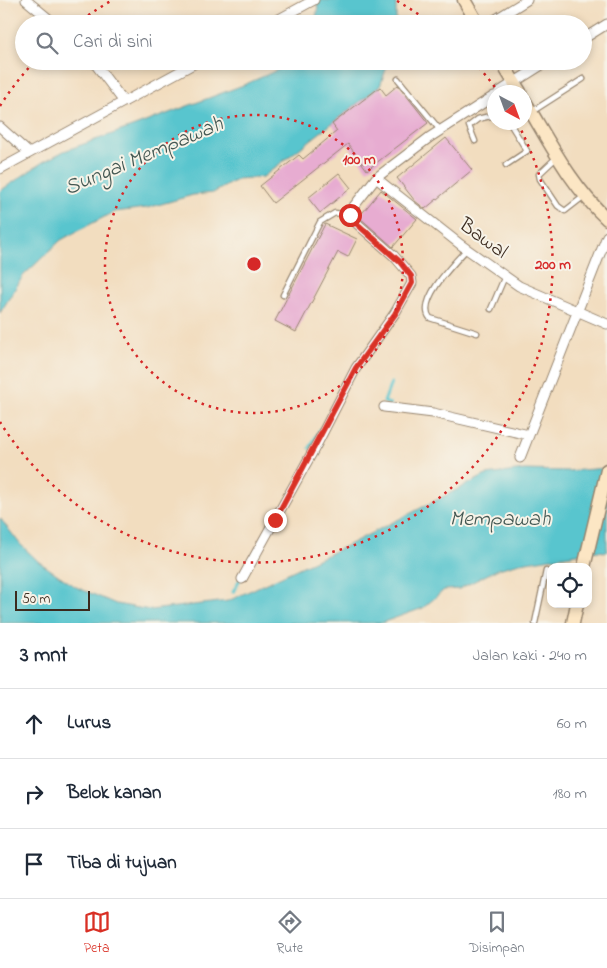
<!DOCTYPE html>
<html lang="id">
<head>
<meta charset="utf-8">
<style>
	:root { --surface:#fff; --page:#f2f2f3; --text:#1f2937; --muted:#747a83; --line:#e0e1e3; --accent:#d93025 }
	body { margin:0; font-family:"Indie Flower",sans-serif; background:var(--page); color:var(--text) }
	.controls { position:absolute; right:15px; bottom:15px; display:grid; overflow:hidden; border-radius:10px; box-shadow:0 2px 8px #0003 }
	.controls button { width:45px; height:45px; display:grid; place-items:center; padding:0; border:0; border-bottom:1px solid var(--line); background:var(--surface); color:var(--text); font:25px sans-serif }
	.compass { position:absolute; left:487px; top:85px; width:45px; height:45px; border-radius:50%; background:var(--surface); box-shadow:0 2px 8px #0003; rotate:139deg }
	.scale { position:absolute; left:15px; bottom:12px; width:75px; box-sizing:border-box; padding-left:5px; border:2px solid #3b2a1e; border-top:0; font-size:14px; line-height:18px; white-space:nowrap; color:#3b2a1e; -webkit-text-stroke:4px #f7f3e8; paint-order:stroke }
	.stop { position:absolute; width:15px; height:15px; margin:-11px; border:4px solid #d93025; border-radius:50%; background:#fff }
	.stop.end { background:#d93025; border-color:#fff; box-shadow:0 1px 5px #0008 }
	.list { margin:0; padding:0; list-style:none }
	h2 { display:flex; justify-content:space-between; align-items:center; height:65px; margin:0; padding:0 20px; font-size:21px }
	h2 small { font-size:16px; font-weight:400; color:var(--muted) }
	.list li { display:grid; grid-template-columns:32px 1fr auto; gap:15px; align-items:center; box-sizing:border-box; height:70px; padding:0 20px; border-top:1px solid var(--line) }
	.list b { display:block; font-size:19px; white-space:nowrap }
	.list em { font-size:16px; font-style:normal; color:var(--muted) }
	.icon { flex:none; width:28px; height:28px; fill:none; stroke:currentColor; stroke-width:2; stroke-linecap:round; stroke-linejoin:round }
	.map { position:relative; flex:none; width:607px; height:623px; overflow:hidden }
	.search { position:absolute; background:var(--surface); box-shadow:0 2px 8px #0003; left:15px; right:15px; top:15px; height:55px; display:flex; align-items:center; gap:12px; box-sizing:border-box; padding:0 18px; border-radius:28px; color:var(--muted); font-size:19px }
	.sheet { height:275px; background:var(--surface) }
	nav { display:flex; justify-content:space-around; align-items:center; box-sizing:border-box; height:70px; border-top:1px solid var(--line); background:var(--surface); font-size:14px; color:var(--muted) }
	nav a { display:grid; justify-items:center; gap:2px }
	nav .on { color:var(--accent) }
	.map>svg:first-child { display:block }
	.water { fill:#58c5ce; stroke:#4a7876 }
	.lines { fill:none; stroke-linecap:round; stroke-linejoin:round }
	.stream { stroke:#58c5ce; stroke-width:3 }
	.building { fill:#e7acd1 }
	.service-casing { stroke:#96846e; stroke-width:7 }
	.minor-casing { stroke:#96846e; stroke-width:11 }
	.secondary-casing { stroke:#96846e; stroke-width:15 }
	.service { stroke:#fff; stroke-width:4.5 }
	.minor { stroke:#fff; stroke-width:9 }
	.secondary { stroke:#fce6c4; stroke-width:12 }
	.route { stroke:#d93025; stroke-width:6 }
	.ring { fill:none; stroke:#d62828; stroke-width:2.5; stroke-dasharray:2.5 5 }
	.labels { text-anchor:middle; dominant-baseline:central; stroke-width:4; stroke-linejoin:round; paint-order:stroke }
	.street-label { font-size:21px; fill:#3b2a1e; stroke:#f7f3e8 }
	.water-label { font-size:22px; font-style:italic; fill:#445853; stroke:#f7f3e8 }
	.centre { fill:#d62828; stroke:#f7f3e8; stroke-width:2.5 }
	.ring-label { font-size:15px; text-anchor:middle; font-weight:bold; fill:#d62828; stroke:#f7f3e8; stroke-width:4; stroke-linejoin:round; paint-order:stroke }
</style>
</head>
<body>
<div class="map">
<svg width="607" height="623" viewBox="0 0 607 623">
	<rect width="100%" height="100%" fill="#f7f3e8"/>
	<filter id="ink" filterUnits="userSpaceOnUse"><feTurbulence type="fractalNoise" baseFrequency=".02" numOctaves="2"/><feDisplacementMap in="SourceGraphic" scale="10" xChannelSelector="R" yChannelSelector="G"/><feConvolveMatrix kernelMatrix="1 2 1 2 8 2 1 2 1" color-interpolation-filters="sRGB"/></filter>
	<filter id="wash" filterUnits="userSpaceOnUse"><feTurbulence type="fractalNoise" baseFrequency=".0096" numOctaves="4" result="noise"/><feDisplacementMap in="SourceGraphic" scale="20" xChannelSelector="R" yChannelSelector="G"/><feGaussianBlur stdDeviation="1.12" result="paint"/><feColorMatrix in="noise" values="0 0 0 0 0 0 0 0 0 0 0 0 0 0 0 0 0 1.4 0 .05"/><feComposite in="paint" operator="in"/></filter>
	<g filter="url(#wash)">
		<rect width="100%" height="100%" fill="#f2ddbf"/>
		<!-- water -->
		<path class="water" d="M316,0H396V24H314L318,9Z
			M289,61H389L380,86L263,177L238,179L213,193L193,195L147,208L114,212L87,226L61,240L23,276L0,313V191L43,162L64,151L132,127L246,84L284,67Z
			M607,468V552L596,551L520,563L498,569L459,589L444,590L423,608L381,623H0V518L20,544L39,562L76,587L116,604L150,610L228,601L346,546L486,475L524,470L568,471Z"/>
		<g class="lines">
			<!-- stream -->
			<path class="stream" d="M390,404L384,402L391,383
				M310,448L320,429
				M233,592L240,579"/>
		</g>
		<g id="blocks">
			<!-- building -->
			<path class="building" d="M398,85L428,123L367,170L348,144L273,203L260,186L299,155L303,159L337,131L332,124L380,87L386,95Z
				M446,138L472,170L425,209L415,201L397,178Z
				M339,173L351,188L320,213L308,198Z
				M381,190L417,219L393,247L359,217Z
				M325,224L357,239L348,257L338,252L296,332L275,321Z"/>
		</g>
	</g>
	<g filter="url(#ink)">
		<use href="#blocks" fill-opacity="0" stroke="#96846e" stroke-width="1"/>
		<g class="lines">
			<!-- service casing -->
			<g class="service-casing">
				<path id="service" d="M398,79L440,130
					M533,111L583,79
					M475,141L469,126L478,119L494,115
					M556,158L539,174L540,179L558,206L565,211L583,197
					M506,165L527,151L509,122
					M467,249C455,262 416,301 430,318L477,333
					M283,295L320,222L335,213L350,215
					M491,309L505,276
					M535,623L546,571"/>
			</g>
			<!-- minor casing -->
			<g class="minor-casing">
				<path id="minor" d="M26,0L55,24
					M270,24L314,0
					M488,24L527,0
					M583,39L607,24
					M93,61L124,102
					M499,92L548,61
					M0,127L29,153
					M0,169L199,61
					M376,178L461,245L519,286L607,324
					M384,407L433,413L529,435
					M520,458L607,236
					M242,579L318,442L356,368L395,313L412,283L411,276L394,256L353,220L350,215L351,210L376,178L430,137L494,96"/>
			</g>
			<!-- secondary casing -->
			<g class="secondary-casing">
				<path id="secondary" d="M464,0L478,24
					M501,61L520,92
					M524,100C549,141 571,186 607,219
					M584,567L607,470
					M573,623L577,604"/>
			</g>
			<!-- service -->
			<use href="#service" class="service"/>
			<!-- minor -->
			<use href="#minor" class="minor"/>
			<!-- secondary -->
			<use href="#secondary" class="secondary"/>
		</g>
	</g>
	<g class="lines" filter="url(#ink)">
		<!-- route -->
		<path class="route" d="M275,520L356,368L395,314L412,283L411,276L400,262L356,223L350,215"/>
	</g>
	<!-- distance rings -->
	<g class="ring">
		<circle cx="254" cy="264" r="149"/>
		<path d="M0 106A299 299 0 0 1 34 62M76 24A299 299 0 0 1 111 1M397 1A299 299 0 0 1 432 24M474 62A299 299 0 0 1 497 90M518 124A299 299 0 0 1 0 422"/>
	</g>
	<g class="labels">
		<!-- street labels -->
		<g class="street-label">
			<text transform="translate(483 239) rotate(36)">Bawal</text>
		</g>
		<!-- water labels -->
		<g class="water-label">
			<text transform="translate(144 157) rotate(-23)">Sungai Mempawah</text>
			<text x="500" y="520">Mempawah</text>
		</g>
	</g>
	<circle cx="254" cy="264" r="8" class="centre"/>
	<g class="ring-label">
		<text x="359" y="164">100 m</text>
		<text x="553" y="269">200 m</text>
	</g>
</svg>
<div class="controls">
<button><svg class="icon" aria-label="locate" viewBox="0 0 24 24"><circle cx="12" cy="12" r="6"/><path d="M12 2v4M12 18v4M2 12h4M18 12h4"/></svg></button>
</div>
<svg class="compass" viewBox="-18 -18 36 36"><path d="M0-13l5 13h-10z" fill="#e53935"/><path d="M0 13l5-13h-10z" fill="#747a83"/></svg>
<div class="scale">50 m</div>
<div class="stop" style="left:350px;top:215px"></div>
<div class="stop end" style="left:275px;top:520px"></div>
<div class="search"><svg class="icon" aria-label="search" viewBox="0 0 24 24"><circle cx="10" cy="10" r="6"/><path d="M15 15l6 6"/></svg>Cari di sini</div>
</div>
<section class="sheet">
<h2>3 mnt<small>Jalan kaki · 240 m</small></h2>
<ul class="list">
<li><svg class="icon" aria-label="ahead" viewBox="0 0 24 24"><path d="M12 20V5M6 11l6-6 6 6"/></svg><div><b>Lurus</b></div><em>60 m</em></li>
<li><svg class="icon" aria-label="right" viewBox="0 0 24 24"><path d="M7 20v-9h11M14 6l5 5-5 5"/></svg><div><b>Belok kanan</b></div><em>180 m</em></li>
<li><svg class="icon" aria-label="arrive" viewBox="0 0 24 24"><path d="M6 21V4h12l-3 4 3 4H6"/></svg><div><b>Tiba di tujuan</b></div></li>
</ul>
</section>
<nav>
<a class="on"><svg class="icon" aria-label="map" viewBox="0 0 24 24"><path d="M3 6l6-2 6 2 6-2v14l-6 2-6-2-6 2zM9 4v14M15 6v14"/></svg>Peta</a>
<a><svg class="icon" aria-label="directions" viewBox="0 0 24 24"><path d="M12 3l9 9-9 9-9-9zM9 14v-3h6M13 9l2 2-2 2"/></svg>Rute</a>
<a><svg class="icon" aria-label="saved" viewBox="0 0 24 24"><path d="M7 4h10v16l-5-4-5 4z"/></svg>Disimpan</a>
</nav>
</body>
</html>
